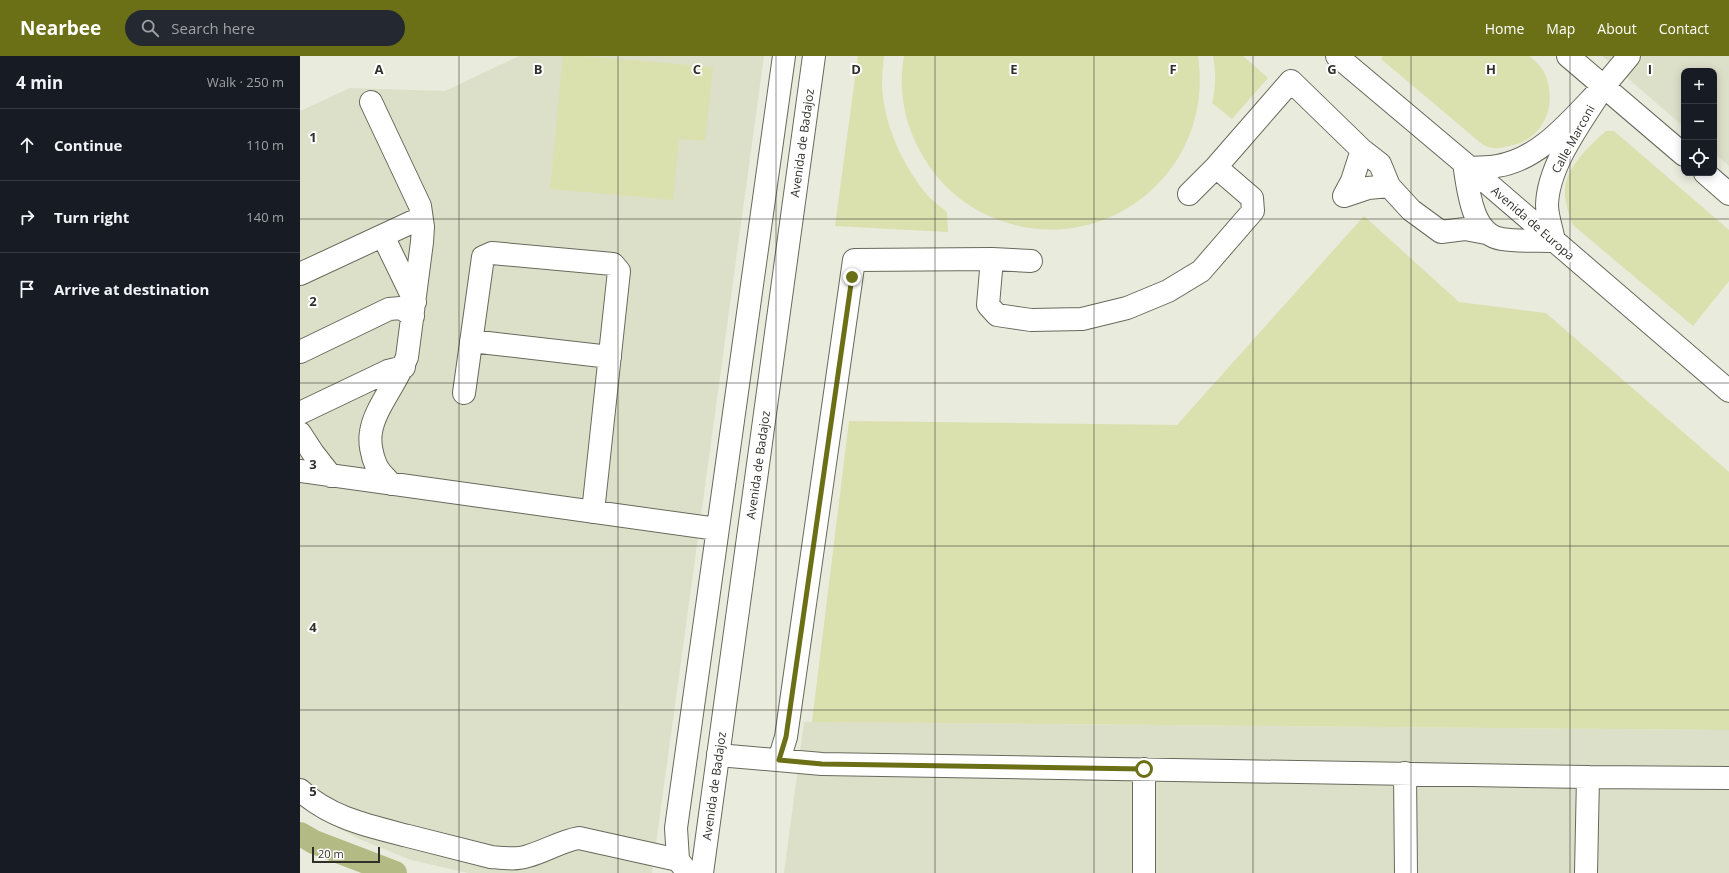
<!DOCTYPE html>
<html lang="en">
<head>
<meta charset="utf-8">
<style>
	:root { --surface:#171b24; --page:#242831; --text:#f1f3f6; --muted:#9ea1a6; --line:#363941; --accent:#6b7016 }
	body { margin:0; font-family:"Open Sans",sans-serif; background:var(--page); color:var(--text) }
	.controls { position:absolute; right:12px; top:12px; display:grid; overflow:hidden; border-radius:8px; box-shadow:0 2px 10px #0003 }
	.controls button { width:36px; height:36px; display:grid; place-items:center; padding:0; border:0; border-bottom:1px solid var(--line); background:var(--surface); color:var(--text); font:20px sans-serif }
	.scale { position:absolute; left:12px; bottom:10px; width:68px; box-sizing:border-box; padding-left:4px; border:2px solid #2f302a; border-top:0; font-size:11px; line-height:14px; white-space:nowrap; color:#2f302a; -webkit-text-stroke:3px #fff; paint-order:stroke }
	.stop { position:absolute; width:12px; height:12px; margin:-9px; border:3px solid #6b7016; border-radius:50%; background:#fff }
	.stop.end { background:#6b7016; border-color:#fff; box-shadow:0 1px 4px #0008 }
	.list { margin:0; padding:0; list-style:none }
	h2 { display:flex; justify-content:space-between; align-items:center; height:52px; margin:0; padding:0 16px; font-size:17px }
	h2 small { font-size:13px; font-weight:400; color:var(--muted) }
	.list li { display:grid; grid-template-columns:26px 1fr auto; gap:12px; align-items:center; box-sizing:border-box; height:72px; padding:0 16px; border-top:1px solid var(--line) }
	.list b { display:block; font-size:15px; white-space:nowrap }
	.list em { font-size:13px; font-style:normal; color:var(--muted) }
	.icon { flex:none; width:22px; height:22px; fill:none; stroke:currentColor; stroke-width:2; stroke-linecap:round; stroke-linejoin:round }
	.map { position:relative; flex:none; width:1429px; height:817px; overflow:hidden }
	header { display:flex; align-items:center; gap:24px; box-sizing:border-box; height:56px; padding:0 20px; background:var(--accent); color:#fff }
	header strong { font-size:19px }
	nav { display:flex; gap:22px; margin-inline-start:auto; font-size:14px }
	.search { width:280px; height:36px; background:var(--page); display:flex; align-items:center; gap:10px; box-sizing:border-box; padding:0 14px; border-radius:22px; color:var(--muted); font-size:15px }
	main { display:flex }
	aside { flex:1; background:var(--surface) }
	.map>svg:first-child { display:block }
	.built { fill:#dde0c9 }
	.green { fill:#dbe0af }
	.lines { fill:none; stroke-linecap:round; stroke-linejoin:round }
	.canal { stroke:#b4ba83; stroke-width:24 }
	.minor-casing { stroke:#68695c; stroke-width:24 }
	.major-casing { stroke:#68695c; stroke-width:24 }
	.minor { stroke:#fff; stroke-width:22 }
	.major { stroke:#fff; stroke-width:22 }
	.route { stroke:#6b7016; stroke-width:5 }
	.grid { fill:none; stroke:#2f302a; stroke-width:1; stroke-opacity:0.55 }
	.labels { text-anchor:middle; dominant-baseline:central; stroke-width:4; stroke-linejoin:round; paint-order:stroke }
	.street-label { font-size:12px; fill:#2f302a; stroke:#fff }
	.grid-label { font-size:13px; text-anchor:middle; font-weight:bold; fill:#2f302a; stroke:#fff; stroke-width:4; stroke-linejoin:round; paint-order:stroke }
</style>
</head>
<body>
<header>
<strong>Nearbee</strong>
<div class="search"><svg class="icon" aria-label="search" viewBox="0 0 24 24"><circle cx="10" cy="10" r="6"/><path d="M15 15l6 6"/></svg>Search here</div>
<nav><a>Home</a><a>Map</a><a>About</a><a>Contact</a></nav>
</header>
<main>
<aside>
<h2>4 min<small>Walk · 250 m</small></h2>
<ul class="list">
<li><svg class="icon" aria-label="ahead" viewBox="0 0 24 24"><path d="M12 20V5M6 11l6-6 6 6"/></svg><div><b>Continue</b></div><em>110 m</em></li>
<li><svg class="icon" aria-label="right" viewBox="0 0 24 24"><path d="M7 20v-9h11M14 6l5 5-5 5"/></svg><div><b>Turn right</b></div><em>140 m</em></li>
<li><svg class="icon" aria-label="arrive" viewBox="0 0 24 24"><path d="M6 21V4h12l-3 4 3 4H6"/></svg><div><b>Arrive at destination</b></div></li>
</ul>
</aside>
<div class="map">
<svg width="1429" height="817" viewBox="0 0 1429 817">
	<rect width="100%" height="100%" fill="#e9ebdc"/>
	<!-- built -->
	<path class="built" d="M219,0H464L352,817H168L111,804L59,783L0,751V55L50,32L145,35Z
		M1302,0H1429V110L1414,97V15H1384V71Z
		M504,666L1429,674V817H484Z"/>
	<!-- green -->
	<path class="green" d="M263,0H281L413,11L405,85L379,83L373,144L250,133Z
		M558,0H584C583,9 582,19 582,28C583,68 603,110 628,140C634,146 641,151 647,156L648,176L535,170Z
		M604,0H898C916,119 797,210 687,159C658,146 634,122 619,93C604,65 598,32 604,0Z
		M913,0H943L968,22L932,63L912,47C916,32 916,15 913,0Z
		M1083,0H1229C1234,4 1241,10 1244,16C1259,47 1244,84 1209,90C1204,91 1198,93 1194,92C1190,92 1186,90 1182,88L1081,3Z
		M1306,75H1314L1429,174V225L1393,270L1273,169C1269,159 1265,147 1265,136C1264,113 1290,89 1306,75Z
		M1064,160L1159,246L1246,257L1429,416V674L512,666L549,365L877,369Z"/>
	<g class="lines">
		<!-- canal -->
		<path class="canal" d="M0,778L14,786L95,817"/>
		<!-- minor casing -->
		<g class="minor-casing">
			<path id="minor" d="M1037,0L1164,107L1429,335
				M1268,0L1384,99
				M1304,30L1329,0
				M71,46L120,150L123,171
				M1164,107C1168,131 1171,179 1202,183C1219,186 1237,184 1254,185C1252,174 1247,160 1247,149C1248,108 1283,64 1304,30C1273,61 1242,103 1197,110C1188,112 1178,111 1169,112
				M1405,117L1429,138
				M889,138L916,111L991,25L1062,94L1080,108L1089,130L1111,154L1141,176L1165,173L1186,177
				M1044,140L1052,125L1062,94
				M1044,140L1068,132L1089,130
				M83,180L115,246
				M692,203L731,205
				M0,218L112,166L123,171L122,186L107,301C98,325 74,353 71,376C69,386 72,400 76,409C79,416 86,422 91,428
				M171,285L310,301
				M0,296L89,253L101,252L113,260
				M164,337L183,201L192,197L313,208L319,215L293,456
				M0,357L88,315L104,311
				M0,377L13,397L31,420
				M0,415L417,473
				M418,699L522,708L1288,721L1429,722
				M479,704L486,681L554,204L692,203L688,249L697,259L731,264L782,263L827,252L868,235L901,215L953,155L952,142L916,111
				M1105,717L1106,817
				M0,734C30,762 69,770 108,780C135,787 163,794 191,801C203,802 217,804 228,800C246,795 261,785 279,782L378,804
				M388,817L378,804L376,772L484,0
				M844,817V713
				M1286,817L1288,721"/>
		</g>
		<!-- major casing -->
		<g class="major-casing">
			<path id="major" d="M402,817L514,0"/>
		</g>
		<!-- minor -->
		<use href="#minor" class="minor"/>
		<!-- major -->
		<use href="#major" class="major"/>
	</g>
	<g class="lines">
		<!-- route -->
		<path class="route" d="M552,221L486,681L479,704L522,708L844,713"/>
	</g>
	<!-- grid -->
	<path class="grid" d="M159,0V817M318,0V817M476,0V817M635,0V817M794,0V817M953,0V817M1111,0V817M1270,0V817M0,163H1429M0,327H1429M0,490H1429M0,654H1429"/>
	<g class="labels">
		<!-- street labels -->
		<g class="street-label">
			<text transform="translate(1273 83) rotate(-61)">Calle Marconi</text>
			<text transform="translate(502 87) rotate(-82)">Avenida de Badajoz</text>
			<text transform="translate(1233 167) rotate(41)">Avenida de Europa</text>
			<text transform="translate(458 409) rotate(-82)">Avenida de Badajoz</text>
			<text transform="translate(414 730) rotate(-82)">Avenida de Badajoz</text>
		</g>
	</g>
	<g class="grid-label">
		<text x="79" y="18">A</text>
		<text x="238" y="18">B</text>
		<text x="397" y="18">C</text>
		<text x="556" y="18">D</text>
		<text x="714" y="18">E</text>
		<text x="873" y="18">F</text>
		<text x="1032" y="18">G</text>
		<text x="1191" y="18">H</text>
		<text x="1350" y="18">I</text>
		<text x="13" y="86">1</text>
		<text x="13" y="250">2</text>
		<text x="13" y="413">3</text>
		<text x="13" y="576">4</text>
		<text x="13" y="740">5</text>
	</g>
</svg>
<div class="controls">
<button>+</button>
<button>−</button>
<button><svg class="icon" aria-label="locate" viewBox="0 0 24 24"><circle cx="12" cy="12" r="6"/><path d="M12 2v4M12 18v4M2 12h4M18 12h4"/></svg></button>
</div>
<div class="scale">20 m</div>
<div class="stop" style="left:844px;top:713px"></div>
<div class="stop end" style="left:552px;top:221px"></div>
</div>
</main>
</body>
</html>
